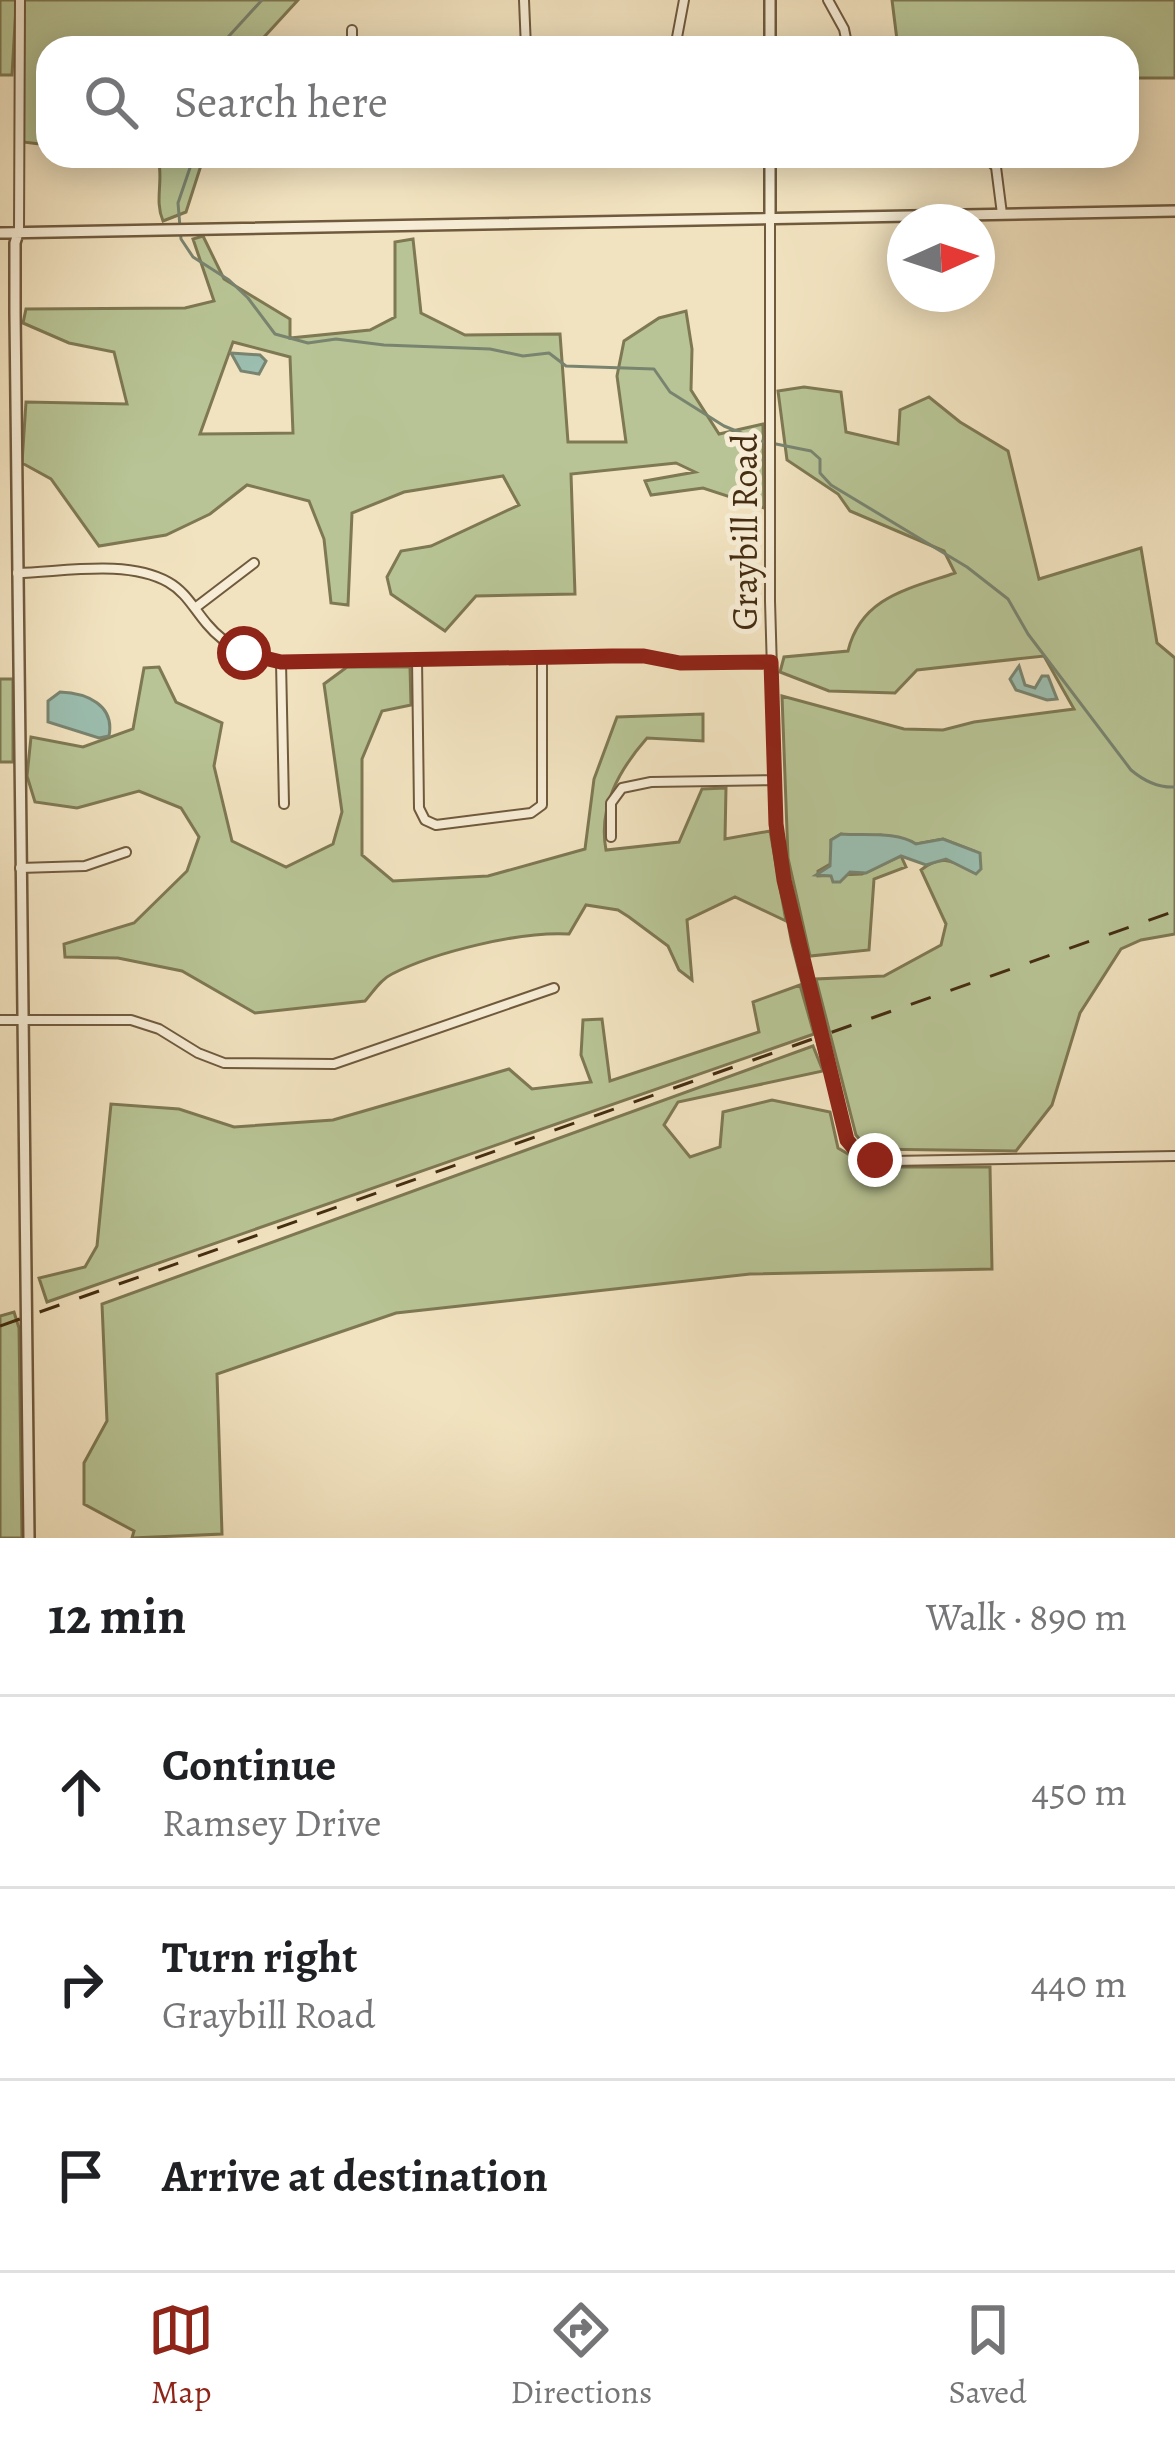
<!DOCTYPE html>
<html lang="en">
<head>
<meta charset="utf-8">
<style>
	:root { --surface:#fff; --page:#f2f2f2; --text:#202124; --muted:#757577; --line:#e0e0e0; --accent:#8f2418 }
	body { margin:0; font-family:Alegreya,serif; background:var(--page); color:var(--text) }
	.compass { position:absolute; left:887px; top:204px; width:108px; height:108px; border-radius:50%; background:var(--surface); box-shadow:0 6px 30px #0003; rotate:87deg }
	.stop { position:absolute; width:36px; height:36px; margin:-27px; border:9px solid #8f2418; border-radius:50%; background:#fff }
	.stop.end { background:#8f2418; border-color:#fff; box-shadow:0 3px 12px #0008 }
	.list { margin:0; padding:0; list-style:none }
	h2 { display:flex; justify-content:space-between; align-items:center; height:156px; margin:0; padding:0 48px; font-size:51px }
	h2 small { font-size:39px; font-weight:400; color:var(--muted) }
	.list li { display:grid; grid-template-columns:78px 1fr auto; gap:36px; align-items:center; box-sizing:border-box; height:192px; padding:0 48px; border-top:3px solid var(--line) }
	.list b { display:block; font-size:45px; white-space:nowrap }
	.list p { margin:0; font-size:39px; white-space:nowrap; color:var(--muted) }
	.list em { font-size:39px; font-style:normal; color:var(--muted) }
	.icon { flex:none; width:66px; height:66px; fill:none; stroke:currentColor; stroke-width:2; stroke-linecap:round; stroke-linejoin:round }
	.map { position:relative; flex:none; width:1175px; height:1538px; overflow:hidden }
	.search { position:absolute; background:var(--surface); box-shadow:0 6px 30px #0003; left:36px; right:36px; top:36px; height:132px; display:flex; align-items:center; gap:30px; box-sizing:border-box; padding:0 42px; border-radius:36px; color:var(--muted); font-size:45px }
	.sheet { height:732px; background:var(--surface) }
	nav { display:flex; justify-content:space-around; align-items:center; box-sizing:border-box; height:168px; border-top:3px solid var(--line); background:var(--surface); font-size:33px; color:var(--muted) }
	nav a { display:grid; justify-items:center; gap:6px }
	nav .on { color:var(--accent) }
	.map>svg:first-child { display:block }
	.green { fill:#b8c495; stroke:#7e7853; stroke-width:3; fill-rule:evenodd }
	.water { fill:#9bbeb0; stroke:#798470; stroke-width:3 }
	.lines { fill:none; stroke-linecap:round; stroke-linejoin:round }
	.stream { stroke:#798470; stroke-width:3 }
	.minor-casing { stroke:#705a3d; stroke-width:12 }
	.tertiary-casing { stroke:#705a3d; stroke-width:14 }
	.minor { stroke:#f7edd6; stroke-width:8 }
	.tertiary { stroke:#f7edd6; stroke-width:9 }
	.rail { stroke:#452d11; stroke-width:3; stroke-dasharray:21 21; stroke-linecap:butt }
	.route { stroke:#8f2418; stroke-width:15 }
	.labels { text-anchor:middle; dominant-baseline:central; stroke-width:10; stroke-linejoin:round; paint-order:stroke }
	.street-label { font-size:36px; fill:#452d11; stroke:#f7edd6 }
</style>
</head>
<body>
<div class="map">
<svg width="1175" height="1538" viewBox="0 0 1175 1538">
	<rect width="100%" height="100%" fill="#f2e3c0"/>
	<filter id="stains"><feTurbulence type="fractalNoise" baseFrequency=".00167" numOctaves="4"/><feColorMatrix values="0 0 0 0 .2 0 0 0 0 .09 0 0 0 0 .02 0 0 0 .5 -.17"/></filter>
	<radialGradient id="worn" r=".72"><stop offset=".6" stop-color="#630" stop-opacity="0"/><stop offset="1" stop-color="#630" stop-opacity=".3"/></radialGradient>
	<!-- green -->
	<path class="green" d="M0,0H298L254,48H48V145L23,142L24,19L16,7L12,75H0Z
		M892,0H1175V78H1127V48H898Z
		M147,156H204L186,212L163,221C154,200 164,180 158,158Z
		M203,236L224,279L290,319V338L370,330L395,317V242L413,239L421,313L465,335L560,334L568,442H626L617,376L624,341L659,318L686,311L692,349L691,390L719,434L763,424L764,508L703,488L651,495L645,481L695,472L676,463L571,474L575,594L476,596L445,631L391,594L387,577L401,551L431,546L519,505L503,476L404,492L352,513L348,605L331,603L324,539L309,501L247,485L210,514L166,535L99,546L51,479L22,463L26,402L127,404L114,352L69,343L23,323L26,309L185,308L214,301L193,239ZM233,342L290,357L293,433L200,434Z
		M804,387L841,392L846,432L898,444L900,410L929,397L960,422L1008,451L1039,579L1141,548L1157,643L1175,658V934L1141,940L1121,949L1080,1013L1052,1105L1016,1151L868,1149L856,1135L816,979L884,976L941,945L946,924L921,870C941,854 952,861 973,871L974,851L943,839L916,844L881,835L860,838L841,834L831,840L832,863L818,871V876L862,874L901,856L906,867L874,879L869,950L810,956L788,858L782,696L904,729L943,730L974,722L1074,709L1044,656L917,670L895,693L829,691L780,672L784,657L848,651C861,597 908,589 955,573L944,551L850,511L838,494L787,460L778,391Z
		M159,667L176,702L222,723L214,766L232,841L286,867L333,844L342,812L324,684L347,667H410L411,705L382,711L362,759V855L393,881L488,876L585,849L594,779L617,717L703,714V741L647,738C619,770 598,807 606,850L679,842L702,789L726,788L725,839L770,831L786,921L735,897L687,920L692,980L679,970L668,946L629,917L618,910L586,905L569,934C521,931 435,952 392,974C381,979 373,992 365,1001L255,1013L182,971L118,958L65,957L64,944L134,923L187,871L199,837L181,808L139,791L77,808L35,802L27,776L31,737L83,747L133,729L144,668Z
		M0,679H13V762H0Z
		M800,985L814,1034L47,1302L39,1278L85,1267L97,1246L111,1104L179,1109L234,1127L333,1120L509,1069L532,1089L591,1082L581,1055L583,1020L602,1019L610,1081L759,1032L753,1002Z
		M813,1046L823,1071L678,1102L664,1125L690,1157L720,1147L723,1112L772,1100L830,1112L838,1148L870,1167H990L992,1269L750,1274L396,1313L217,1374L222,1534L132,1538L134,1531L84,1504V1463L107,1421L102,1304Z
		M14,1312L19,1328L22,1538H0V1316Z"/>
	<!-- water -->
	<path class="water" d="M231,353L260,355L266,361L259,374L241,371Z
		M1019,666L1025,685L1035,688L1042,676H1048L1057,699L1047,700L1016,690L1010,679Z
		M60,692C87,693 115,705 109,736L99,738L48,722V701Z
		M841,834C864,836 897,831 916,844L943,839L980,853L981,869L976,874L946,859L926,865L901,856L866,873L850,872L840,882H833L831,876L816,875L830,866L831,840Z"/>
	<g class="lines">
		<!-- stream -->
		<path class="stream" d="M218,48L262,0
			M194,156L178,203L181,239L193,257L229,280L248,298L275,334L308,343L336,339L384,345L490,349L523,356L549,353L566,366L654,369L670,392L724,426L766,443
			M776,444L811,451L820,459V473L831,485L967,567L1008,599L1028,634L1131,770C1144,781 1158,788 1175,787"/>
		<!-- minor casing -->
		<g class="minor-casing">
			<path id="minor" d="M524,0L526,48
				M828,0L844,29L848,48
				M352,30V48
				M675,48L684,0
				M985,156L996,167L1002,214
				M770,217V601L777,842L796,941L847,1140L866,1157L892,1161L1175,1156
				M19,230L20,0
				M17,573C63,572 127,559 168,582C186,592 194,609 207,624C227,648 251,657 281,662L612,656H644L680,663L771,662
				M195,608L254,563
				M417,659L419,808L425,820L436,825L531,813L542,805V658
				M281,662L284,804
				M611,837V803L622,788L651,782L776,780
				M20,868L85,866L126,852
				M0,1020H131L159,1029L198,1053L224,1063L334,1064L554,988"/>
		</g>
		<!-- tertiary casing -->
		<g class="tertiary-casing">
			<path id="tertiary" d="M770,48V0
				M770,217V156
				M19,230L15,243V313L29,1538
				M0,233L1175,211"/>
		</g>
		<!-- minor -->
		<use href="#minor" class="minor"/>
		<!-- tertiary -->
		<use href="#tertiary" class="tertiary"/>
		<!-- rail -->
		<path class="rail" d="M0,1326L1175,911"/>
	</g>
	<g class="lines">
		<!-- route -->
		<path class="route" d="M244,653L281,662L612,656H644L680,663L771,662L776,824L784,880L847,1140L858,1153L875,1160"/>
	</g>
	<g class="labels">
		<!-- street labels -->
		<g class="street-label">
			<text transform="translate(744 532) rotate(-90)">Graybill Road</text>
		</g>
	</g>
	<rect width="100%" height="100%" filter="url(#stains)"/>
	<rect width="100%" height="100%" fill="url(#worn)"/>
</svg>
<svg class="compass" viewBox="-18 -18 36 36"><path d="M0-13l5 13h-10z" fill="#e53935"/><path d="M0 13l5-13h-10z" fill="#757577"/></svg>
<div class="stop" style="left:244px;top:653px"></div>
<div class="stop end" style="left:875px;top:1160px"></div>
<div class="search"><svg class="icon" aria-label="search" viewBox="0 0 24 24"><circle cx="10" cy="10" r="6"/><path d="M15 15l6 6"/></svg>Search here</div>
</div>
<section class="sheet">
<h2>12 min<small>Walk · 890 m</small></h2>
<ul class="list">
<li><svg class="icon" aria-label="ahead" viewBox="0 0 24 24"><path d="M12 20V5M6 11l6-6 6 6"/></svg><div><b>Continue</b><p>Ramsey Drive</p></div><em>450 m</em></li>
<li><svg class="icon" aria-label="right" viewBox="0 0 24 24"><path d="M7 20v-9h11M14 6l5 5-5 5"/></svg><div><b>Turn right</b><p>Graybill Road</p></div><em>440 m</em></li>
<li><svg class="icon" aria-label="arrive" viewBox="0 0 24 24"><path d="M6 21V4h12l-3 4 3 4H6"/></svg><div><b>Arrive at destination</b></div></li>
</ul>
</section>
<nav>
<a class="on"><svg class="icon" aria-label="map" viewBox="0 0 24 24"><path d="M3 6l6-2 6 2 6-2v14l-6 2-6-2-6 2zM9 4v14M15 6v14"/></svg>Map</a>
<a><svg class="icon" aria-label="directions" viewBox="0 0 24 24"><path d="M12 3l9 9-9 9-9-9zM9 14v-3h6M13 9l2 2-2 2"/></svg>Directions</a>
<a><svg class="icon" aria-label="saved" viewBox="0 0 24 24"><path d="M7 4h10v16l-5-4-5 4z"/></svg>Saved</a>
</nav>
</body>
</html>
